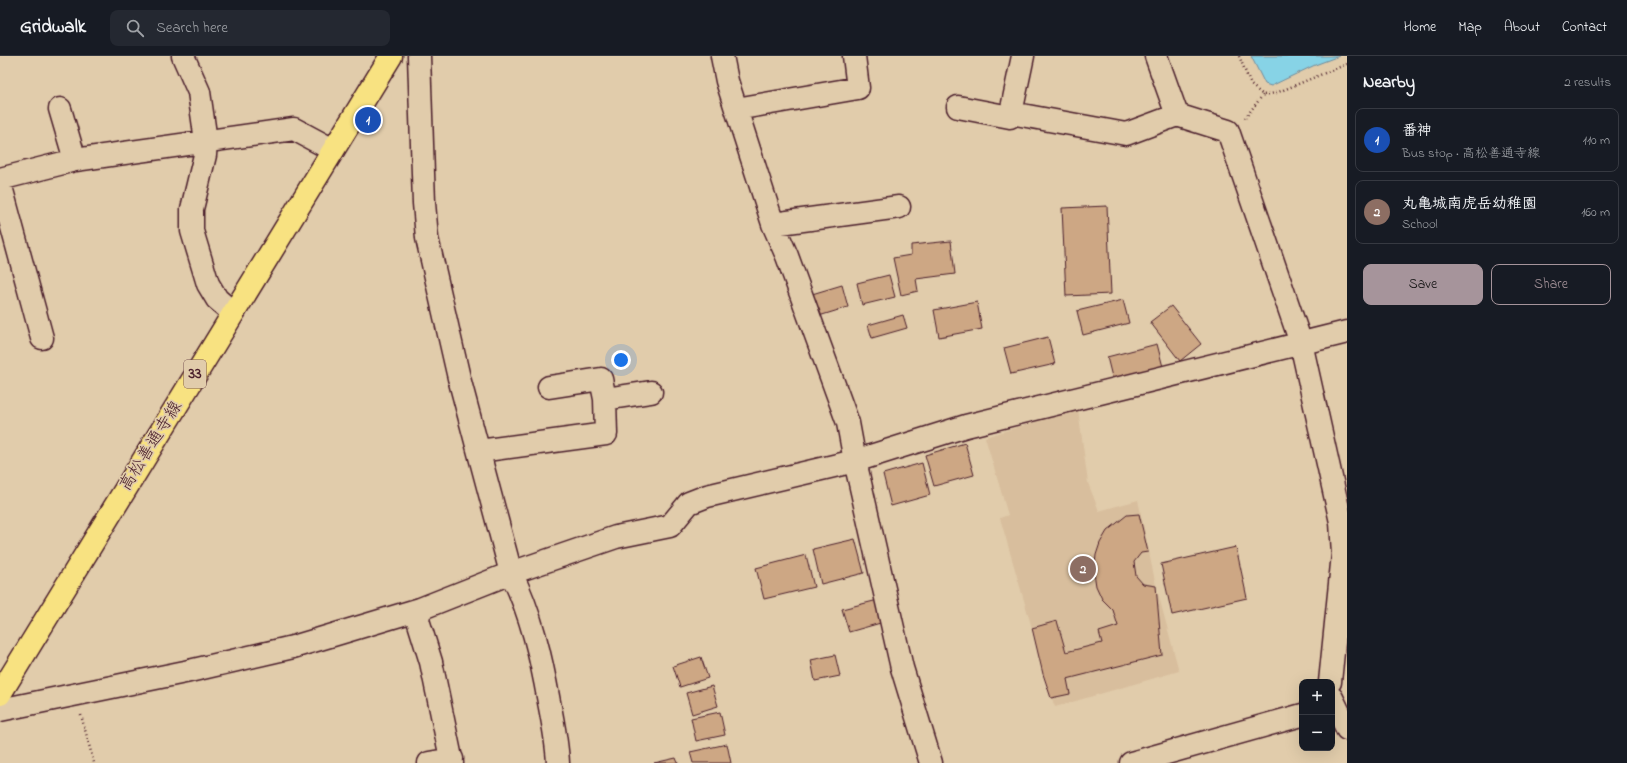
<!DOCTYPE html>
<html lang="en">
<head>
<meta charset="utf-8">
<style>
	:root { --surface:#171b24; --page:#242831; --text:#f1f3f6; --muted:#9ea1a6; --line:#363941; --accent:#a6949b }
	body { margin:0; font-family:"Indie Flower","Klee One",sans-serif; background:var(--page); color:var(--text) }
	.controls { position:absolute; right:12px; bottom:12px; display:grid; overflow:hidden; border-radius:8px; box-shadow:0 4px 16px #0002 }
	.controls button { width:36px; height:36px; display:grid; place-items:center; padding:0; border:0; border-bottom:1px solid var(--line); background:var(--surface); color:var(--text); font:20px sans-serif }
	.you { position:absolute; left:621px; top:304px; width:14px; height:14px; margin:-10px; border:3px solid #fff; border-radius:50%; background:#1a73e8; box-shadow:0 0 0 6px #1a73e833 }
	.badge { display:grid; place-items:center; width:26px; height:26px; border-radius:50%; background:var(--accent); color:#fff; font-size:13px; font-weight:700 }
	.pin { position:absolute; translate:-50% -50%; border:2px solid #fff; box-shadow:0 1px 4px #0006 }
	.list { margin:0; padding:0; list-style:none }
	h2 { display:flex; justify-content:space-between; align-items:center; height:52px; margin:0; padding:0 16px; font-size:17px }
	h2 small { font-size:13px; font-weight:400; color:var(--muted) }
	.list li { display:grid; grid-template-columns:26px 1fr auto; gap:12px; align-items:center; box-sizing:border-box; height:64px; margin:0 8px 8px; padding:0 8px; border:1px solid var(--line); border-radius:8px }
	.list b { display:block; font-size:15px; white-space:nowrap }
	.list p { margin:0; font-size:13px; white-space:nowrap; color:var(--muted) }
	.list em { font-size:13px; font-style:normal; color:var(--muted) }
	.actions { display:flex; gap:8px; padding:12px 16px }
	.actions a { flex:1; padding:9px 0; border:1px solid var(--accent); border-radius:8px; text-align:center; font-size:14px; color:var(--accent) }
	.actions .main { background:var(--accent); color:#111 }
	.icon { flex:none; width:22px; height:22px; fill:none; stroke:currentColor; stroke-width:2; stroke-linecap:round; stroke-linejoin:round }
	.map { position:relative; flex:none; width:1347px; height:707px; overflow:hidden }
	header { display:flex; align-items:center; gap:24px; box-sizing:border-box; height:56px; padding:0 20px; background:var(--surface); border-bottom:1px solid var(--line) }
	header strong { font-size:19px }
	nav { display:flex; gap:22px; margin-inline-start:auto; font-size:14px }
	.search { width:280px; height:36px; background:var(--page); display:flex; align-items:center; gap:10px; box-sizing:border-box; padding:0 14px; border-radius:8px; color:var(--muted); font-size:15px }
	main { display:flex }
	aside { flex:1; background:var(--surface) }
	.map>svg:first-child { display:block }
	.built { fill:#d8be9d }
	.water { fill:#87d3e6; stroke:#6f8b9b }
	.building { fill:#cda784; stroke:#4a1f2b }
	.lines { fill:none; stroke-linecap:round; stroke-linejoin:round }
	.minor-casing { stroke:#4a1f2b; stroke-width:25 }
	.major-casing { stroke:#4a1f2b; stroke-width:25 }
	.path { stroke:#4a1f2b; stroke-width:2.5; stroke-dasharray:1 3; stroke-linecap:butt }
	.minor { stroke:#e1ccab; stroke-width:22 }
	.major { stroke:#f8e281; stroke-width:22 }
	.labels { text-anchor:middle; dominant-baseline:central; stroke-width:3.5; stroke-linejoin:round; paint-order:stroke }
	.shield { fill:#e1ccab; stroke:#775351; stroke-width:1 }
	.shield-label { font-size:16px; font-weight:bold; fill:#4a1f2b }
	.street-label { font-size:17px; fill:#4a1f2b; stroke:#e1ccab }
</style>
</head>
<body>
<header>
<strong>Gridwalk</strong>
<div class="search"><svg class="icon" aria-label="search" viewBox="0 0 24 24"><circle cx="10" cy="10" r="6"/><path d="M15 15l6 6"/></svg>Search here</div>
<nav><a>Home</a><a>Map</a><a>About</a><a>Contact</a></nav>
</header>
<main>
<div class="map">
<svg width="1347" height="707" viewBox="0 0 1347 707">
	<rect width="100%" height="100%" fill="#e1ccab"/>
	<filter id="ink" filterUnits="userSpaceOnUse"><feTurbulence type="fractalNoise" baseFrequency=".025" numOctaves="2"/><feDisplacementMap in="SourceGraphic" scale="8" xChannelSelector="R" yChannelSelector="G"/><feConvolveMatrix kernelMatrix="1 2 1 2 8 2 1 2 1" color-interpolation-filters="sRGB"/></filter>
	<g filter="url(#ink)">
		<!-- built -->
		<path class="built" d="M1078,353L1088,427L1099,455L1138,444L1156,530L1179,615L1055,651L1043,618L1032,572L1000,462L1008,459L985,381Z"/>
		<!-- water -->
		<path class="water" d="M1251,0H1339L1315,9L1271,30L1265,28Z"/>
		<!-- building -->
		<path class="building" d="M1107,150L1111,238L1066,240L1062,152Z
			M951,185L955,218L916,223L918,235L901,239L893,202L911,199V189Z
			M889,219L895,241L862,249L857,227Z
			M842,229L848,251L819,260L812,238Z
			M1123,244L1129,267L1083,279L1077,255Z
			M977,246L982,273L939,281L934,254Z
			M1171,250L1201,288L1180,305L1150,266Z
			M903,259L907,272L872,282L868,269Z
			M1048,281L1055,308L1011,318L1004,292Z
			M1157,288L1163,311L1113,325L1107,301Z
			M965,387L974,419L934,430L925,399Z
			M922,407L930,439L891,450L883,418Z
			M1139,458L1148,496L1141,497L1134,506L1136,520L1143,528L1156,530L1162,599L1067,623L1070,638L1051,642L1043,618L1032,572L1057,565L1066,596L1102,587L1099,576L1118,570L1113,554L1102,543L1096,530L1094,517L1096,499L1100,487L1107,475L1127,459Z
			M855,483L864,517L821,528L813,493Z
			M1236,491L1247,542L1172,559L1161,508Z
			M806,499L814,531L764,543L756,512Z
			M878,544L884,566L849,576L842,553Z
			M835,599L840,620L815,625L811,604Z
			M701,601L708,622L680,631L673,610Z
			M712,630L718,650L692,658L686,637Z
			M720,656L725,679L696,685L691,662Z
			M727,688L731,707H693L690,696Z
			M676,702L678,707H654Z"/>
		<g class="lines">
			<!-- minor casing -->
			<g class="minor-casing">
				<path id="minor" d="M183,0L199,36L206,85L205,99L192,153V175L208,228L217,243L233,257
					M419,0L424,147L427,182L459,322L511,517C531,557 541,601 549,646C553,666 557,686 558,707
					M722,0L727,25L773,168L787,200L848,367L855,405L902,612L931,707
					M1023,0L1011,57L1126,78L1177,59L1228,75L1301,287L1341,466L1343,498L1330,626
					M1156,0L1177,59
					M958,51L1010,61L1011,57
					M60,53L75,104L294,73L333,94
					M736,53L858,32L854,0
					M0,123L75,104
					M0,127L42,282
					M773,168L899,151
					M605,343L651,336
					M479,395L606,378L605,343L601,323L549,331
					M1332,642L1347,673
					M0,654L185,616L293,591L420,553
					M429,707L452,703
					M452,707L431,606L418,564L420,553L511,517L616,481L670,470L689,447L707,440L855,405L966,370L1347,276
					M1131,707L1302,659"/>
			</g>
			<!-- major casing -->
			<g class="major-casing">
				<path id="major" d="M0,638L391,0"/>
			</g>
			<!-- path -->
			<path class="path" d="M1239,0L1251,29L1263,39L1276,37L1347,8
				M1245,62L1263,39
				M81,659L94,707"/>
			<!-- minor -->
			<use href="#minor" class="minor"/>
			<!-- major -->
			<use href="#major" class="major"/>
		</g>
	</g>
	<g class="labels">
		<!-- shield labels -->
		<rect class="shield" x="184" y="304" width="22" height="28" rx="3"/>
		<g class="shield-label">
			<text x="195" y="318">33</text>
		</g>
		<!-- street labels -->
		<g class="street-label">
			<text transform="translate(151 390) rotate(-58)">高松善通寺線</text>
		</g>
	</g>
</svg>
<div class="controls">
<button>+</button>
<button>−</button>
</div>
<div class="you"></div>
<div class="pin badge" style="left:368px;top:64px;background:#1a4fb4">1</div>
<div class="pin badge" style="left:1083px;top:513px;background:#8d6e63">2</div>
</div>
<aside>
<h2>Nearby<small>2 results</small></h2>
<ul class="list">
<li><span class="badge" style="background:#1a4fb4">1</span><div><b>番神</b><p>Bus stop · 高松善通寺線</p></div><em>110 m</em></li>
<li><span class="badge" style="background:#8d6e63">2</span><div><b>丸亀城南虎岳幼稚園</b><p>School</p></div><em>160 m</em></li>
</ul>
<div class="actions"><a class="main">Save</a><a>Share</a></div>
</aside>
</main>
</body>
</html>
